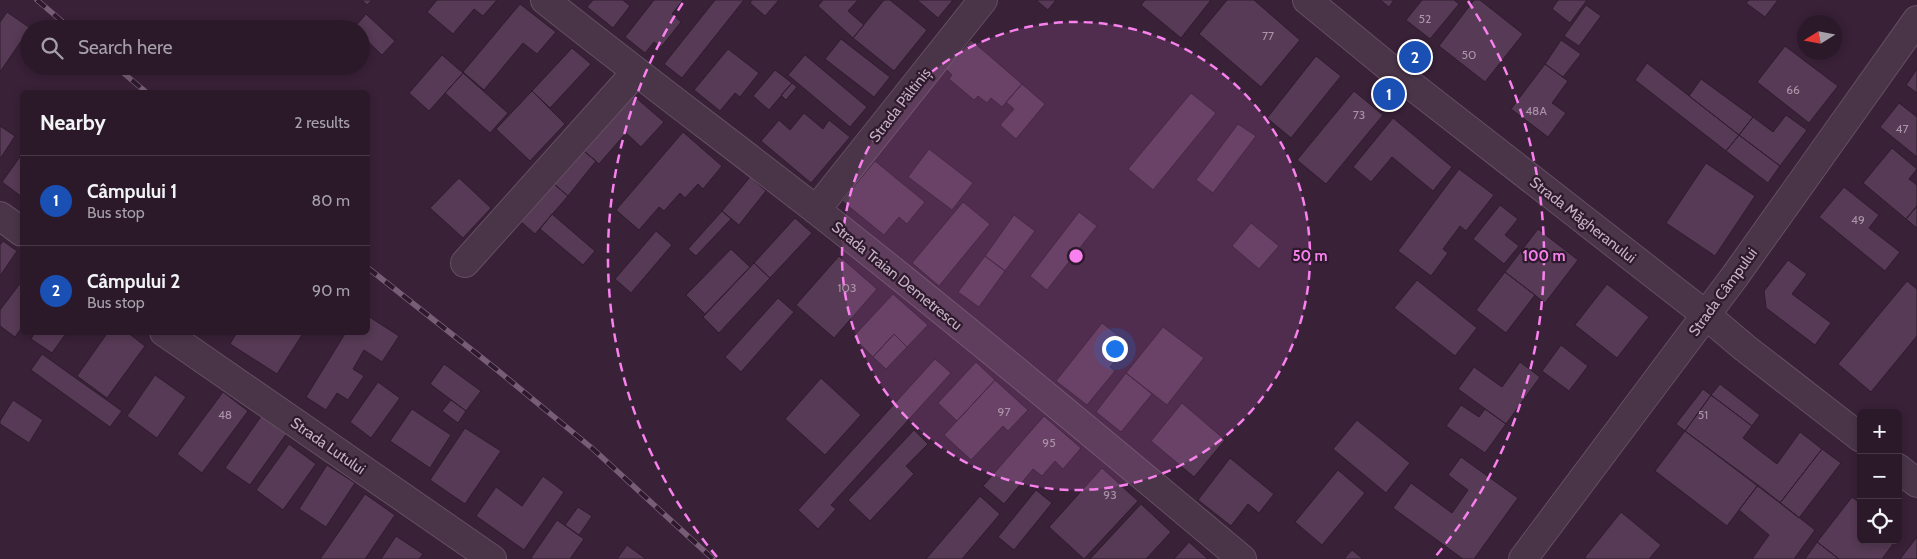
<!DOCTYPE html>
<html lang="en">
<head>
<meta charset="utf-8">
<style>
	:root { --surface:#2b192a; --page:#372636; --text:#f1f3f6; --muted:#a6a0a8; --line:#473847; --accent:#0f766e }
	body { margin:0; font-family:Cabin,sans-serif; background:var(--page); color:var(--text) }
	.controls { position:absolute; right:15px; bottom:15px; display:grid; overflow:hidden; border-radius:8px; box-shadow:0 2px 8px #0003 }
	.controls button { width:45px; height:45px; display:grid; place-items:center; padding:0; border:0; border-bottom:1px solid var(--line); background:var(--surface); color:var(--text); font:25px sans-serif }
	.compass { position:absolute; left:1797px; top:15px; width:45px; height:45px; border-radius:50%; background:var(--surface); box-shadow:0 2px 8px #0003; rotate:259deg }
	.you { position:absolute; left:1114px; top:348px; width:18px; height:18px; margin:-12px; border:4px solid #fff; border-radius:50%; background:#1a73e8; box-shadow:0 0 0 8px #1a73e833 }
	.badge { display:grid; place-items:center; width:32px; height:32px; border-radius:50%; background:var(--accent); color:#fff; font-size:16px; font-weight:700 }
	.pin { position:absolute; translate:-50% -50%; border:2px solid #fff; box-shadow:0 1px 5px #0006 }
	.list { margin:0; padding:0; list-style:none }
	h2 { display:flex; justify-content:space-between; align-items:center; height:65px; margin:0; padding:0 20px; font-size:21px }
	h2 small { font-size:16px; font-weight:400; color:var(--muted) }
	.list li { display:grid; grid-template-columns:32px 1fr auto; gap:15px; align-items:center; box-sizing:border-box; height:90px; padding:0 20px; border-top:1px solid var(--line) }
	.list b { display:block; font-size:19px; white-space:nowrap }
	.list p { margin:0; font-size:16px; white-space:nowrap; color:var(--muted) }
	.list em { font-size:16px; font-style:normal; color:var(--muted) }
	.icon { flex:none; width:28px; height:28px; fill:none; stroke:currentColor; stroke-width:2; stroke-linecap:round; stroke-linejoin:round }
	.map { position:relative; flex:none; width:1917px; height:559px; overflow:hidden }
	.search { position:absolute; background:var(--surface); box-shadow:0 2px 8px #0003; left:20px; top:20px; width:350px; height:55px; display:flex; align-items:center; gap:12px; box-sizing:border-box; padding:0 18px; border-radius:28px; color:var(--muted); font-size:19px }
	.panel { position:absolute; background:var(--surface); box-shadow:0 2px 8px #0003; left:20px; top:90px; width:350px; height:245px; border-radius:8px }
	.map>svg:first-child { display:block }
	.building { fill:#573a55; stroke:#301c2f }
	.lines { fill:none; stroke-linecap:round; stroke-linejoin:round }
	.minor-casing { stroke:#644f63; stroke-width:30 }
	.tertiary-casing { stroke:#644f63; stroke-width:30 }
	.minor { stroke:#4a3448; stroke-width:28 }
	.tertiary { stroke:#4a3448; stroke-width:28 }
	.rail-casing { stroke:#785d76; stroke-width:5.5 }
	.rail { stroke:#2e1a2d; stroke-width:4; stroke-dasharray:11; stroke-linecap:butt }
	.ring { fill:none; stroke:#f981ee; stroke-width:2.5; stroke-dasharray:9 6 }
	.labels { text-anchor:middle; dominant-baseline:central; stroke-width:4.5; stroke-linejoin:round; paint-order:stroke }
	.number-label { font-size:12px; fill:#aa92a8 }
	.street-label { font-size:15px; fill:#c6afc4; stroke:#2e1a2d }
	.centre { fill:#f981ee; stroke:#2e1a2d; stroke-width:2.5 }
	.ring-label { font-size:15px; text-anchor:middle; font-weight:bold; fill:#f981ee; stroke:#2e1a2d; stroke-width:4.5; stroke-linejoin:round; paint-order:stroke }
</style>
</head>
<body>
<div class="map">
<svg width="1917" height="559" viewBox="0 0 1917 559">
	<rect width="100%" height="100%" fill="#392138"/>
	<!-- building -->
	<path class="building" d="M362,0H372L367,5Z
		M437,0H497L483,16L474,9L453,34L427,12Z
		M593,0H623L630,6L613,28L587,7Z
		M654,0H683L672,14L681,22L661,47L654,42L645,53L625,37Z
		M715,0H744L682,78L664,64Z
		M752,0H779L765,16L750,3Z
		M823,0H858L848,11L864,25L853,38L818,6Z
		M884,0H890L927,30L894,71L853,38Z
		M917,0H953L938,18Z
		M1036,0H1056L1048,10Z
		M1145,0H1211L1181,38L1141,5Z
		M1227,0H1254L1300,40L1261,87L1199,34Z
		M1380,0H1394L1389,7Z
		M1422,0H1454L1459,4L1430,39L1406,20Z
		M1474,0H1480L1523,34L1485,82L1439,46Z
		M1558,0H1587L1570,23L1552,9Z
		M1749,0H1778L1765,17L1746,3Z
		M520,4L556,32L537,54L523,43L484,90L463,72Z
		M1586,5L1601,16L1579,46L1564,36Z
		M7,12L30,28L0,72V22Z
		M366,14L395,41L382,55L361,35V29L354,28Z
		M841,39L890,77L874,97L825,59Z
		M971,40L1022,84L1002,107L991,98L987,103L978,96L974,100L949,79L952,75L946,69Z
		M1561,40L1581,54L1563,77L1545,64Z
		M1785,46L1838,86L1809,123L1757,82Z
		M572,48L591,64L550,108L532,91Z
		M728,49L759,73L740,97L735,93L720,111L694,90Z
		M442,55L463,73L429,111L409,93Z
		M805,55L867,107L850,127L788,75Z
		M1316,56L1341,76L1291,138L1267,118Z
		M1647,63L1739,135L1726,151L1635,80Z
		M1545,64L1568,81L1552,103L1566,113L1548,137L1511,109Z
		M1917,69V93L1906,85Z
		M775,70L792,83L769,110L753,96Z
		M463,73L508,113L490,133L445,93Z
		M1701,79L1753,117L1739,135L1689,96Z
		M792,83L797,87L786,100L781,95Z
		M1022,84L1045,104L1016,139L1000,125L1014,109L1006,102Z
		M627,90L664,122L641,147L626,133L599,164L578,146Z
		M532,91L565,124L530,161L496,129Z
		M1354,91L1383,115L1326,184L1297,160Z
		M1191,93L1216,113L1153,190L1128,169Z
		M1899,103L1917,117V157L1880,127Z
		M804,113L823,129L829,120L850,137L811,183L761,141L779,120L790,130Z
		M1786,115L1807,130L1780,166L1739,135L1753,117L1773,132Z
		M1393,118L1452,167L1433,191L1392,157L1371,182L1353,167Z
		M1238,124L1256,136L1213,193L1196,180Z
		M0,126L15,136L0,159Z
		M683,132L722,166L703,189L698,184L685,198L680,193L664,211L659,207L639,230L616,210Z
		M1739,135L1780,166L1768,183L1726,151Z
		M578,146L596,161L568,196L549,180Z
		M1892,148L1917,169L1909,179L1917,185V206L1906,219L1863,183Z
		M929,149L973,183L952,210L908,177Z
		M22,154V197L2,182Z
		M875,161L925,202L907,224L899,217L884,235L842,201Z
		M1706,163L1755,196L1715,256L1666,223Z
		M1459,169L1494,195L1466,231L1460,226L1443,249L1448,253L1431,276L1398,251Z
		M750,177L766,191L739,225L722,211Z
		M459,178L491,208L463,238L430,208Z
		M553,183L568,196L535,234L520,221Z
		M1844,187L1879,215L1869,228L1900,252L1885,271L1819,217Z
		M963,202L990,224L939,286L912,263Z
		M1500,205L1518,219L1505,235L1519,246L1504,264L1473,239Z
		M1917,206V228L1906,219Z
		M722,211L731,219L696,256L688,249Z
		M1079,212L1097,226L1047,290L1030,276Z
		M552,214L595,251L583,265L540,229Z
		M1014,215L1035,231L1005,271L985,256Z
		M795,218L812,233L770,278L754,263Z
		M1251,223L1279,246L1259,269L1232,246Z
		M1538,229L1578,260L1545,303L1505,272Z
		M656,231L672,245L631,293L615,279Z
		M3,241L17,251L0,276V245Z
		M731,249L750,267L705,314L686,295Z
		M839,256L877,289L834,338L796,305Z
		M985,256L1005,271L979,307L958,292Z
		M1788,260L1807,274L1792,294L1831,323L1815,345L1766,308L1764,291Z
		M754,263L770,278L719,333L703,317Z
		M1505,272L1535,295L1506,333L1476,310Z
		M1417,280L1477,328L1455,356L1394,308Z
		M22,281V327L15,337L0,326V310Z
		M1907,281L1917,289V336L1871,392L1838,364Z
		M1607,284L1649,317L1617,358L1575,325Z
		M893,294L928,325L907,347L894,334L873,357L853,337Z
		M778,298L794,312L741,372L725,357Z
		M368,316L399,336L382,362L364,350L353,369L364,376L348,400L337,393L326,410L306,397L346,332H368Z
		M1102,323L1129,344L1110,367L1115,371L1087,405L1056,381Z
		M1163,327L1204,358L1167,405L1126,373Z
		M35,332H67L52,353L31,339Z
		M108,332H127L145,346L107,398L77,376Z
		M237,332H298L302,335L277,374L230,344Z
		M894,334L907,347L886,369L873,357Z
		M1561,345L1588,366L1569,391L1542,371Z
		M42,354L122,411L110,427L31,370Z
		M935,359L951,373L831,505L836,509L818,529L798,510Z
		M976,362L995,380L957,421L938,403Z
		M1520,362L1540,377L1506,424L1458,389L1474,367L1502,387Z
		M444,364L481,391L466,411L430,384Z
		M1126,373L1152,394L1121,432L1096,412Z
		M155,375L186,397L157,438L127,416Z
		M821,378L861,415L825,455L785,419Z
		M995,380L1028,410L1008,431L1003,426L971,460L944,435Z
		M378,382L400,398L371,438L350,422Z
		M1720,384L1760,415L1752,426L1711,395Z
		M1703,389L1711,395L1685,431L1676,424Z
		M223,392L248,411L202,473L177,454Z
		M1711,395L1752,426L1743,438L1777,464L1800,432L1822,449L1780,503L1685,431Z
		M13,400L43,420L29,443L0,424V421Z
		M451,400L466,411L458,423L442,411Z
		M1182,403L1225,440L1194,477L1151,441Z
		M1461,405L1479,417L1485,409L1506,424L1485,453L1446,426Z
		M412,409L451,435L430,468L390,441Z
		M262,415L287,433L250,485L225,468Z
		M1044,416L1081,448L1063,469L1055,461L1042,476L1033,469L1004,504L983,486Z
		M1357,420L1410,463L1386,493L1333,449Z
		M465,428L501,451L465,504L430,480Z
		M914,430L928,444L906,466L914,474L870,521L848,500Z
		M1685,431L1758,485L1727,526L1655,471Z
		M289,444L316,464L283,510L256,490Z
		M1822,449L1841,463L1799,518L1780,503Z
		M1461,457L1518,498L1474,559H1463L1393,508L1411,483L1452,513L1468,490L1448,475Z
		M1230,458L1274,494L1259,513L1248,504L1231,526L1198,500Z
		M327,465L355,483L326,527L299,509Z
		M1102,468L1138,501L1084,559L1049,527Z
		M1338,470L1365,493L1322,545L1295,522Z
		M543,476L564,492L524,550L476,516L496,487L522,506Z
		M1758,485L1815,530L1794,559H1752L1769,535L1739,510Z
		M1036,490L1052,503L1014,550L998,537Z
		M365,494L395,515L365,559H320Z
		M980,496L1000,514L962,559H926Z
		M1852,497L1861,504V540H1896L1882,559H1839L1817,542Z
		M1141,504L1171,532L1146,559H1090Z
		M578,507L592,516L579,535L565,525Z
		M1621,512L1661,545L1649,559H1587L1585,557Z
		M557,520L584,539L570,559H533L531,558Z
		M396,536L423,554L419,559H381Z
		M1917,537V559H1900Z
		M1189,542L1208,559H1174Z
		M1817,542L1839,559H1805Z
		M627,545L646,559H617Z
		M1352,550L1363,559H1344Z"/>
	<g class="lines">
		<!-- minor casing -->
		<g class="minor-casing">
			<path id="minor" d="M545,0C634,71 725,139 815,209C960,323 1101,441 1242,559
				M816,210L983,0
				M0,216L22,232
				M465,263L636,72
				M164,332L492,559"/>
		</g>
		<!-- tertiary casing -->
		<g class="tertiary-casing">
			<path id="tertiary" d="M1307,0L1397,74L1706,315L1745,348L1861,438
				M1898,468L1917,483
				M1523,559L1735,276L1917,20"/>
		</g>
		<!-- minor -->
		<use href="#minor" class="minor"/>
		<!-- tertiary -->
		<use href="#tertiary" class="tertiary"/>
		<!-- rail casing -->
		<g class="rail-casing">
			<path id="rail" d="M37,0L71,29
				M115,66L146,92
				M368,268L496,369L593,449L713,559"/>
		</g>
		<!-- rail -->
		<use href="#rail" class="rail"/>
	</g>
	<!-- distance rings -->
	<circle cx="1076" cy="256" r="234" fill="#f981ee" fill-opacity=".12"/>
	<g class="ring">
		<circle cx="1076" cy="256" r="234"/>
		<path d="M717 557A468 468 0 0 1 684 1M1468 1A468 468 0 0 1 1435 557"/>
	</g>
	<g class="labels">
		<!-- number labels -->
		<g class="number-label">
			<text x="1425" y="18">52</text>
			<text x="1268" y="35">77</text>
			<text x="1469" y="54">50</text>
			<text x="1793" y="89">66</text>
			<text x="1536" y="110">48A</text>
			<text x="1359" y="114">73</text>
			<text x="1902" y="128">47</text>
			<text x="1858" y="219">49</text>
			<text x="847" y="287">103</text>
			<text x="1004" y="411">97</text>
			<text x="225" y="414">48</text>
			<text x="1703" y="414">51</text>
			<text x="1049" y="442">95</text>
			<text x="1110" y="494">93</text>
		</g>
		<!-- street labels -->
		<g class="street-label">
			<text transform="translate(900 105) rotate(-52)">Strada Păltiniș</text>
			<text transform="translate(1583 220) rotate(38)">Strada Măgheranului</text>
			<text transform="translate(897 276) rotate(39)">Strada Traian Demetrescu</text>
			<text transform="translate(1723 292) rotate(-54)">Strada Câmpului</text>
			<text transform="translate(328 446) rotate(35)">Strada Lutului</text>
		</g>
	</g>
	<circle cx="1076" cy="256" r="8" class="centre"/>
	<g class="ring-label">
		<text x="1310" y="261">50 m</text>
		<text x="1544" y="261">100 m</text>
	</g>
</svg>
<div class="controls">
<button>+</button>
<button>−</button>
<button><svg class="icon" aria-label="locate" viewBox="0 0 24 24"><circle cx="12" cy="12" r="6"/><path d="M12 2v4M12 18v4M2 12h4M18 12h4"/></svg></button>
</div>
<svg class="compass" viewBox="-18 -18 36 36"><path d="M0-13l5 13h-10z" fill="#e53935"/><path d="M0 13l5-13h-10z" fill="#a6a0a8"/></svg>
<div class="you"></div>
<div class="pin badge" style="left:1389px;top:94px;background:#1a4fb4">1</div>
<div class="pin badge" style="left:1415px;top:57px;background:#1a4fb4">2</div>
<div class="search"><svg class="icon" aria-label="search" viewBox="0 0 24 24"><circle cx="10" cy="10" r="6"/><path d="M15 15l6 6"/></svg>Search here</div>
<section class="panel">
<h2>Nearby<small>2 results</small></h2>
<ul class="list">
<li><span class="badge" style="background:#1a4fb4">1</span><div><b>Câmpului 1</b><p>Bus stop</p></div><em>80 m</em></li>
<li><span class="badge" style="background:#1a4fb4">2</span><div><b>Câmpului 2</b><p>Bus stop</p></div><em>90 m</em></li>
</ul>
</section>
</div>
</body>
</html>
